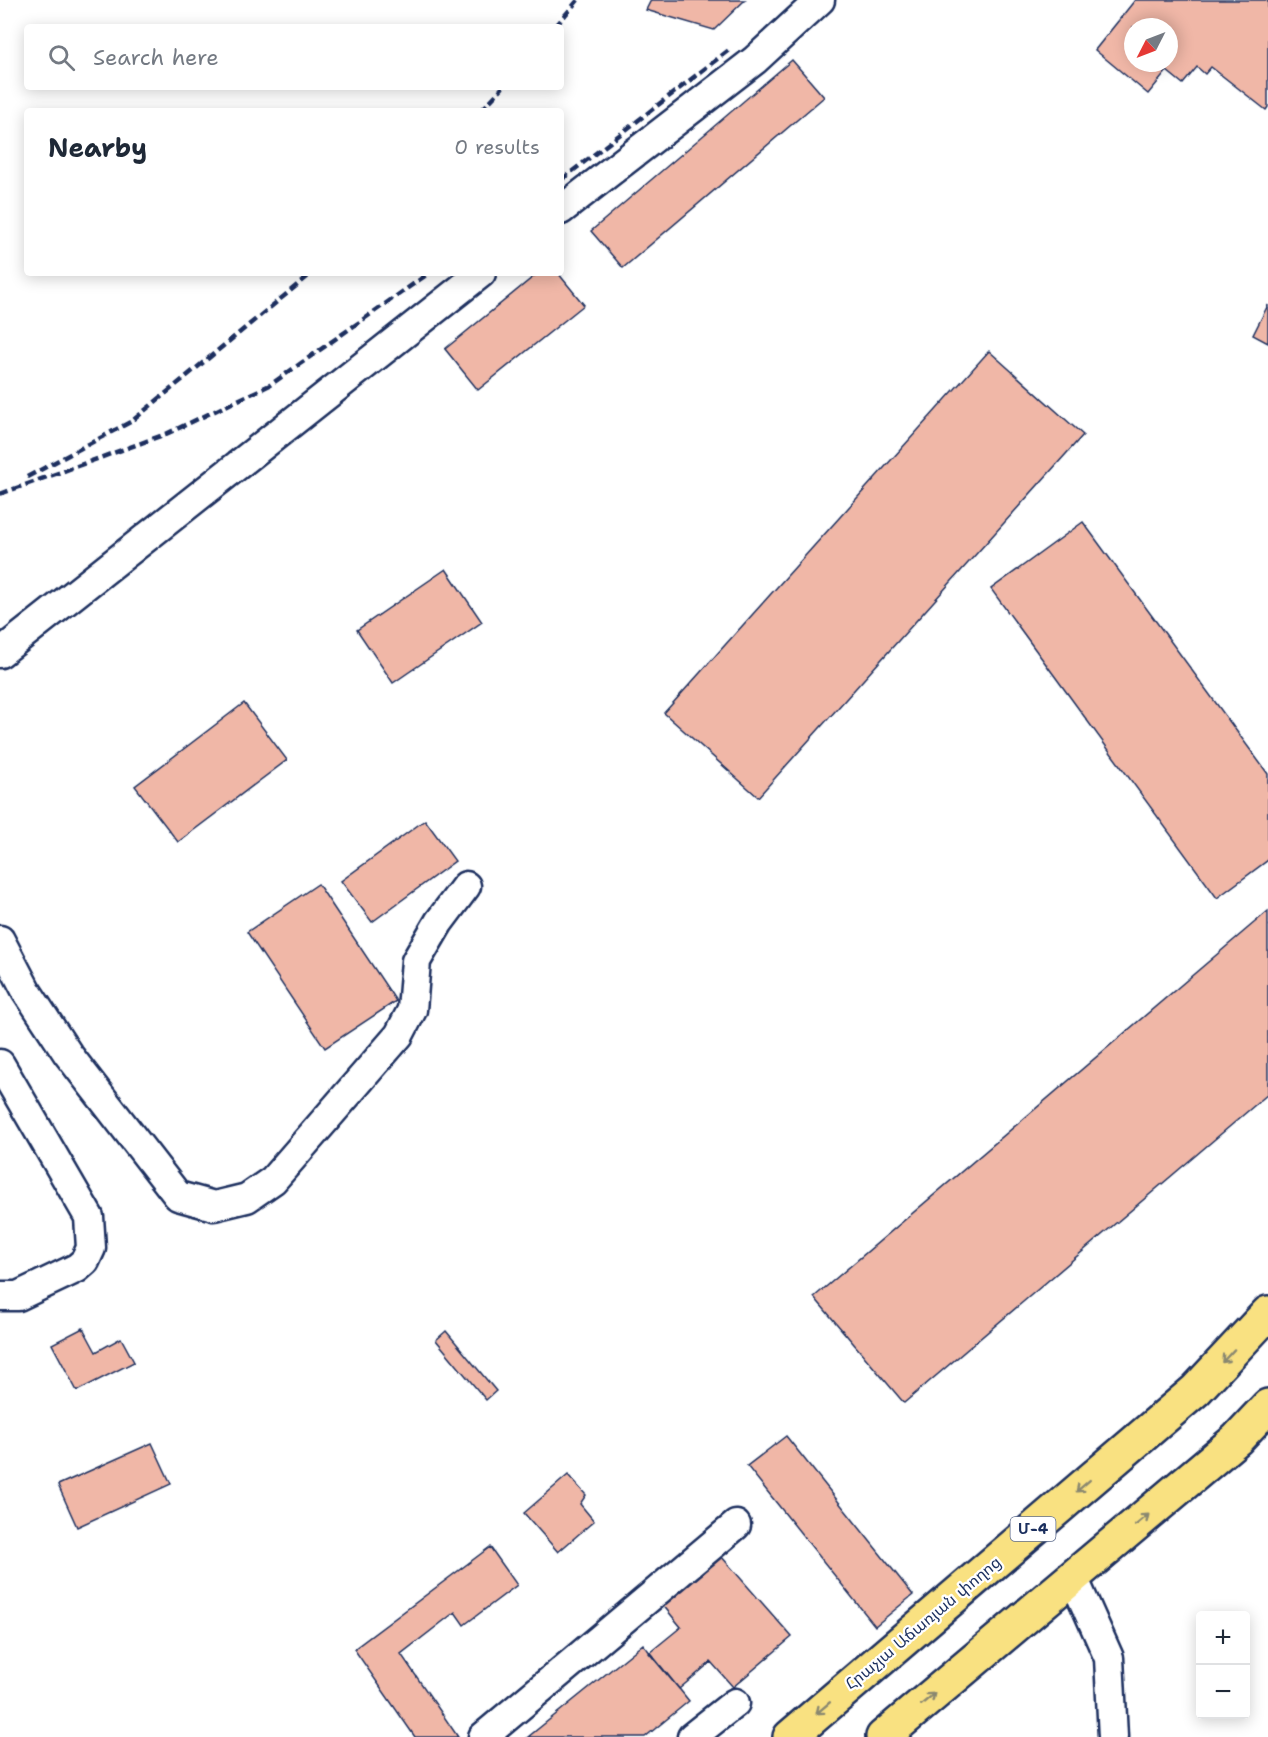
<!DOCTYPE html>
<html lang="en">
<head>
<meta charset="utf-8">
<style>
	:root { --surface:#fff; --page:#f2f2f3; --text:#1f2937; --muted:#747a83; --line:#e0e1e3 }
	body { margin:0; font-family:"Shantell Sans","Noto Sans Armenian",sans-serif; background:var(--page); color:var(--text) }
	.controls { position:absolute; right:18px; bottom:18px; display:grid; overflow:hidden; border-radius:6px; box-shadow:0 3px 15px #0003 }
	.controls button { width:54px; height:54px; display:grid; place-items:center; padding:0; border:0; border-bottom:2px solid var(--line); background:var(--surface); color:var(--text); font:30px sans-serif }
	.compass { position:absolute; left:1124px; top:18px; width:54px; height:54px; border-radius:50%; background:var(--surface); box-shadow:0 3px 15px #0003; rotate:228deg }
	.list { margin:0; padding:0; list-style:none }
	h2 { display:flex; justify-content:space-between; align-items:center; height:78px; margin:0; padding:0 24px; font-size:26px }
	h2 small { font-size:20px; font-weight:400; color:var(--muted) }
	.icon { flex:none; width:33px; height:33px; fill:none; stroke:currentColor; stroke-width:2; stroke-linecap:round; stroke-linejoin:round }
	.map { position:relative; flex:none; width:1268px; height:1737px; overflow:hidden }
	.search { position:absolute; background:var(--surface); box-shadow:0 3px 15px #0003; left:24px; top:24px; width:540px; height:66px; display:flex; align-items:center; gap:15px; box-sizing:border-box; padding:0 21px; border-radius:6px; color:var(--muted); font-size:22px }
	.panel { position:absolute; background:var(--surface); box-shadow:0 3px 15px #0003; left:24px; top:108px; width:540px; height:168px; border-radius:6px }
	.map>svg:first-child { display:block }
	.building { fill:#f0b7a7; stroke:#1b2f5e; stroke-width:1.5; fill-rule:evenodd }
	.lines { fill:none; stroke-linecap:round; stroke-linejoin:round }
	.minor-casing { stroke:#1b2f5e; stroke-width:33 }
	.highway-casing { stroke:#1b2f5e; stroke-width:38 }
	.minor { stroke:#fff; stroke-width:28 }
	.highway { stroke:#f9e181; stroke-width:33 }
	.rail { stroke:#1b2f5e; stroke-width:4.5; stroke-dasharray:9 4.5; stroke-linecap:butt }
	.oneway { stroke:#8a8870 }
	.labels { text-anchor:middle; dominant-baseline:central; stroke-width:4.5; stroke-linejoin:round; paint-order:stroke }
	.shield { fill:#fff; stroke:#5f6d8e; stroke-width:1.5 }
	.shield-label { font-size:15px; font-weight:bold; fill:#1b2f5e }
	.street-label { font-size:16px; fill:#1b2f5e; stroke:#fff }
</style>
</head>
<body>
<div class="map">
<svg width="1268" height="1737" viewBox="0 0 1268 1737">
	<rect width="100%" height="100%" fill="#fff"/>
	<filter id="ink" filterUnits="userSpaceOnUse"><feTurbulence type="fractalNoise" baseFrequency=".0167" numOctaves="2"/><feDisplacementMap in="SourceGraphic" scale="12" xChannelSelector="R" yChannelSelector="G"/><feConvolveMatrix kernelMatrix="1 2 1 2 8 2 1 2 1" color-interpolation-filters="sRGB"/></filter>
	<g filter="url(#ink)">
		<!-- building -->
		<path class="building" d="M651,0H745L714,30L646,10Z
			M1135,0H1268V107L1266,110L1211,67L1205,74L1197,67L1183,84L1167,71L1148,94L1095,50ZM1133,27H1169V63H1133Z
			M792,60L824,97L623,268L591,231Z
			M538,273H558L584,305L478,390L445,349Z
			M1268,305V343L1253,335Z
			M989,351L1083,435L758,797L664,713Z
			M1083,522L1268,774V860L1217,898L991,589Z
			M446,569L482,622L393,683L357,630Z
			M244,703L287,760L178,842L135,786Z
			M425,820L455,861L372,922L341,881Z
			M318,884L396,1001L325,1048L247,932Z
			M1268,911V1094L904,1403L814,1297Z
			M83,1328L96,1352L121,1338L134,1362L77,1391L52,1344Z
			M446,1331L496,1391L486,1400L436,1340Z
			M786,1436L913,1595L875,1626L747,1466Z
			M152,1443L171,1484L77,1527L58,1485Z
			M568,1475L586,1495L580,1504L594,1521L558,1552L524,1513Z
			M490,1547L517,1585L464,1625L455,1612L401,1654L458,1737H415L354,1649Z
			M721,1556L792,1637L733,1687L711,1662L679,1689L649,1653L681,1627L662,1604Z
			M643,1644L689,1701L645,1737H528Z"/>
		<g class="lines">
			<!-- minor casing -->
			<g class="minor-casing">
				<path id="minor" d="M561,210L755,60L820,0
					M0,653L481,273
					M0,940L26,990L68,1054L178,1196L214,1206L247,1198L273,1180L399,1035L412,1010L416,961L439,922L466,886
					M0,1064L89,1217L91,1248L85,1261L77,1268L18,1296H0
					M1073,1577L1109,1658L1113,1737
					M483,1737L736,1525
					M692,1737L735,1703"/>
			</g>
			<!-- highway casing -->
			<g class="highway-casing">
				<path id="highway" d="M790,1737L1196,1390L1268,1313
					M883,1737L1237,1439L1268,1406"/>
			</g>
			<!-- minor -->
			<use href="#minor" class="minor"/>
			<!-- highway -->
			<use href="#highway" class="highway"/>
			<!-- rail -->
			<path class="rail" d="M555,27L578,0
				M481,111L503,87
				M561,180L729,50
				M27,477L132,421L312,273
				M0,494L166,434L270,385L429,273"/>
		</g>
		<!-- one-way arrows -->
		<defs><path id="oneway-shaft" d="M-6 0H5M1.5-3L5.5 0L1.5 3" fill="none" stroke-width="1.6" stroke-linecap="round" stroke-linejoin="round" transform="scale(1.5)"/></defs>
		<g class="oneway">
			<use href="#oneway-shaft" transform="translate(1228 1356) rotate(133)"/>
			<use href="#oneway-shaft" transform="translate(1083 1486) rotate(139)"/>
			<use href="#oneway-shaft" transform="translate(1142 1520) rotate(-40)"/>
			<use href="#oneway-shaft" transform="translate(928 1699) rotate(-40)"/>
			<use href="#oneway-shaft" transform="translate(823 1708) rotate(140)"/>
		</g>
	</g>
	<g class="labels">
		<!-- shield labels -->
		<rect class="shield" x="1010.5" y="1517" width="45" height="24" rx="4.5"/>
		<g class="shield-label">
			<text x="1033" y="1529">Մ-4</text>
		</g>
		<!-- street labels -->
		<g class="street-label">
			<text transform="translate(923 1623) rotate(-40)">Հրաչյա Աճառյան փողոց</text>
		</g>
	</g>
</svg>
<div class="controls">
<button>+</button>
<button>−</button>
</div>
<svg class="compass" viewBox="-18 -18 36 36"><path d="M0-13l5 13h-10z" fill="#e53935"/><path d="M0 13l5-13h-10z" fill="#747a83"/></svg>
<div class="search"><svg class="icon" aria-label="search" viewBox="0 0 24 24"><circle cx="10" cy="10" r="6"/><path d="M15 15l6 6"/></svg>Search here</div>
<section class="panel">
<h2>Nearby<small>0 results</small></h2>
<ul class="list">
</ul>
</section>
</div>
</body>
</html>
